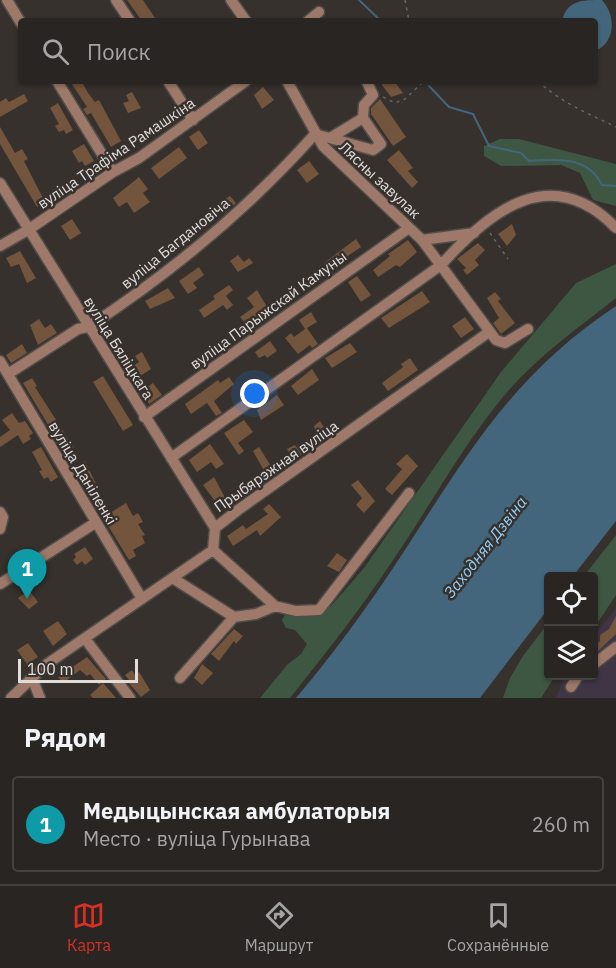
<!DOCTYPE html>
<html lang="ru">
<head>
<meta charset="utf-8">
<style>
	:root { --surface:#282522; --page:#302d2a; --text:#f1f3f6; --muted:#a5a5a5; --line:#444240; --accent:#d93025 }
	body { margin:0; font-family:"IBM Plex Sans",sans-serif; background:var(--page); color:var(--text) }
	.controls { position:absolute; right:18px; bottom:18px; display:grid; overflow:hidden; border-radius:6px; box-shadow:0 2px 4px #0004 }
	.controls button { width:54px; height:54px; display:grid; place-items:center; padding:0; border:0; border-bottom:2px solid var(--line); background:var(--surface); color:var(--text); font:30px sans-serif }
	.scale { position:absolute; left:18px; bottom:15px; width:120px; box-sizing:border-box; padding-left:6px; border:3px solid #e1dddb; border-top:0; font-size:16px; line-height:21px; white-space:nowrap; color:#e1dddb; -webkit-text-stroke:4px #36312d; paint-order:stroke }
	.you { position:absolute; left:255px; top:394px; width:21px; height:21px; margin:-15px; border:4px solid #fff; border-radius:50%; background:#1a73e8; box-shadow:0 0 0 9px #1a73e833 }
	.badge { display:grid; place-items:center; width:39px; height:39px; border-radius:50%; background:var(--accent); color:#fff; font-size:20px; font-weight:700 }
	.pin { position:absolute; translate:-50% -50px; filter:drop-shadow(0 2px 3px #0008) }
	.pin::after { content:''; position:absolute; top:32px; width:21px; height:18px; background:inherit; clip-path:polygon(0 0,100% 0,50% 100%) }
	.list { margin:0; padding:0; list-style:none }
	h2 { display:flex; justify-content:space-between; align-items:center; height:78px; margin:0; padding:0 24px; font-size:26px }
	h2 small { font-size:20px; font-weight:400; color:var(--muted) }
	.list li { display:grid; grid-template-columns:39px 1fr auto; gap:18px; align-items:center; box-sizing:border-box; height:96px; margin:0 12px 12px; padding:0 12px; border:2px solid var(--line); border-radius:6px }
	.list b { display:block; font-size:22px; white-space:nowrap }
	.list p { margin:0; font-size:20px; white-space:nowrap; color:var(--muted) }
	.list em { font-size:20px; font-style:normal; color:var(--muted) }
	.icon { flex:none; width:33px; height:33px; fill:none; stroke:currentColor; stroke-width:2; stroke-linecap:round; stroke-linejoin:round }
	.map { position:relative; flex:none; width:616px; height:698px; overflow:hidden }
	.search { position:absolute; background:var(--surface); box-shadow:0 2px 4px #0004; left:18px; right:18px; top:18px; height:66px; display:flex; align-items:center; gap:15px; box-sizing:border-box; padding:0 21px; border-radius:6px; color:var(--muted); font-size:22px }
	.sheet { height:186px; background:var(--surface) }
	nav { display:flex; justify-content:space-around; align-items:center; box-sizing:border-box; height:84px; border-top:2px solid var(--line); background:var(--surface); font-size:16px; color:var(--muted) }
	nav a { display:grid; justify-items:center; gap:3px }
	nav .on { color:var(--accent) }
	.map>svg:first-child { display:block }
	.industrial { fill:#3f3545 }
	.green { fill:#3d5742 }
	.water { fill:#43667d }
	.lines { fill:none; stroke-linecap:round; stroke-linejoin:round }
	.stream { stroke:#43667d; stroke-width:2 }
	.building { fill:#73543c }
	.minor-casing { stroke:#514d49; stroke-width:13 }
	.path { stroke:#6b6663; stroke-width:1.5; stroke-dasharray:3 4.5; stroke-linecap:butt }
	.minor { stroke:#9e796a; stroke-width:10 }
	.labels { text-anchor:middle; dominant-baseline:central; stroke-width:5; stroke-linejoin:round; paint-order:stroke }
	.street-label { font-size:15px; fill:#e1dddb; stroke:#36312d }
	.water-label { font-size:16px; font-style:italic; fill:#92cff8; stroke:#36312d }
</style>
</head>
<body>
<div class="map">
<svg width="616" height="698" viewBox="0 0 616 698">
	<rect width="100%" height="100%" fill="#36312d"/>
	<!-- industrial -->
	<path class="industrial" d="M616,608V698H556L565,676H594V636Z"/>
	<!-- green -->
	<path class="green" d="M500,139H519L616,164V206L593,200L580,173L561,165L501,166L484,156V146Z
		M616,264V298C577,329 535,358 503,397C461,448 429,508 391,563C360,610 325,654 290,698H260L287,665L301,654L307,644L295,630L286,628L282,620L285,615L314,613L331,606L364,568L501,372L576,283Z
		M616,535V595L594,628V576H584Z
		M548,623V676H555L541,698H503L510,678L523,656Z"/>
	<!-- water -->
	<path class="water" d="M602,0C616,15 616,43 595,51V21H562C567,0 582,0 602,0Z
		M616,306V521L573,576H548V609L480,698H296C334,653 369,605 401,556C467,455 512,375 616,306Z"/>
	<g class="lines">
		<!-- stream -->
		<path class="stream" d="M359,0L381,21
			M429,86L449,107L473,114L489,146L521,153L529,161C557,159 588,156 602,185L616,186"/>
	</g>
	<!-- building -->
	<path class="building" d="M127,0H143L157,21H142Z
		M70,81H87L83,84L88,93L95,102L99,100L121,141L111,147L91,113L87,115L83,109L87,107Z
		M379,81H394L403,93L391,97Z
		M263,87L274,100L262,109L254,95Z
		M132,92L141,108L128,113L123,103L129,101L126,95Z
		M24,94L28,101L0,117V102L6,98L9,102Z
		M380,99L406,137L393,146L371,114V108Z
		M58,103L73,130L66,134L64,130L59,132L55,126L59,124L50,108Z
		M0,127L15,153L22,149L28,159L24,161L45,202L37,207L0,144Z
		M199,130L208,143L198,150L189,137Z
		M84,144L94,161L85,166L82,161L79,163L72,151Z
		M179,147L187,158L159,179L151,168Z
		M399,150L413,168L408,171L418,182L412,188L387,160Z
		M309,161L319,174L307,183L297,170Z
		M139,177L148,189L143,193L150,202L134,213L127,202L119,207L113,198Z
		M230,196L236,203L224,214L216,205Z
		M205,215L211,223L181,246L177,239L197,225L195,223Z
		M72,219L81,233L70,240L61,226Z
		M512,224L516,235L507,246L498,234Z
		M356,239L361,247L336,264L339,268L330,274L324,263Z
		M408,240L417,252L400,267L396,265L378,277L373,270L390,256L388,254Z
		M478,243L485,250L475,260L479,265L467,275L463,270L466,268L457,259Z
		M20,251L36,278L27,283L19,264L11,267L6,258Z
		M238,255L244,262L249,258L253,263L238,272L230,261Z
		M199,267L204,275L193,283L197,288L188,294L179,281Z
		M357,276L371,295L361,302L348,282Z
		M229,285L233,290L226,296L233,305L227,310L223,305L204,318L199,310L215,299L213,296Z
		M168,288L175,298L150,309L145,301Z
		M257,290L270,312L248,327L240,317L254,307L247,298Z
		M422,291L430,302L389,328L381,318Z
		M495,292L501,299L498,301L515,323L501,334L493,323L499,318L487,298Z
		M311,312L317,322L307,328L318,344L312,348L310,345L298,354L285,338L291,333L294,337L305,329L299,320Z
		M465,317L474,329L461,338L452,326Z
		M39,319L45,328L51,324L57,333L38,345L30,325Z
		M270,341L277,351L267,358L265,355L259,358L255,352Z
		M350,343L357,352L332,368L325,358Z
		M22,344L27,353L11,363L6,355Z
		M142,352L151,369L134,380L127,370L139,362L135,356Z
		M410,358L418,370L388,391L382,383L403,367L401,364Z
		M312,369L319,380L298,395L291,386Z
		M103,376L133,425L123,431L93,382Z
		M229,377L234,384L214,401L222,413L216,416L207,403L191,414L185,404L218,380L220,383Z
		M32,378L37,386L35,387L74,448L65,453L23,383Z
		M153,383L162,395L149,404L141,392Z
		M277,395L284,405L261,420L257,410Z
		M12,413L19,423L25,421L33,433L29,436L31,439L23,444L18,435L0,447V437L10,430L2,420Z
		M244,420L253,432L238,443L244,451L239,455L224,433Z
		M320,421L328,434L294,461L287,449L295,445L296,447L316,434L314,426Z
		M210,444L224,464L216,469L211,462L197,472L189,460Z
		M41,447L58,477L51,482L48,477L44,479L39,471L42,470L32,452Z
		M259,447L274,471L267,476L253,451Z
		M407,454L418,466L392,495L385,489L402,469L396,464Z
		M85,461L96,484L87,489L74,468Z
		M214,477L228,503L220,508L203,485Z
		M358,480L375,501L364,513L356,505L362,498L351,485Z
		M100,497L110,513L126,503L133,516L138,513L143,522L138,524L145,535L142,536L145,543L133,550L136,556L129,560L93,501Z
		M269,504L281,517L260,536L257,530L233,546L227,536L243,525L246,529L268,514L263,509Z
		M85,547L93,559L85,565L82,561L77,565L73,560L76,557L74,554Z
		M337,553L347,560L339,572L327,566Z
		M29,590L38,602L29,609L18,598Z
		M616,616V634L594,655V647L600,641V635L609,629Z
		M58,621L67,634L53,646L43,631Z
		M234,629L243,636L236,644L234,641L219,661L211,654Z
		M28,643L38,657L27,664L17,650Z
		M87,657L106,679L99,685L90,674L87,676L80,670L63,683L58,677Z
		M202,664L213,673L202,685L194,678Z
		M132,670L135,675L139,672L150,690L141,697L127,681L129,680L125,675Z
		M103,683L116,698H93L90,695Z"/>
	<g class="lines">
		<!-- minor casing -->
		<g class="minor-casing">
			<path id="minor" d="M7,0L21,23
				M116,0L130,21
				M231,0L246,21
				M308,21L319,12
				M57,81L113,172
				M168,81L193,120
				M287,81L323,146L422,240L496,340L505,343L528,329
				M330,138L363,118
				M0,183L215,528
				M422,240L474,233
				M0,246L28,230L113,172L139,158L246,81
				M0,361L142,599
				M8,374L78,329L88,327C172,272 248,209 315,134L373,150L381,144L363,118L364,105L373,95L367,82
				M144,417L409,228
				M171,458L441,265C491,209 552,162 616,228
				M0,512L3,517L0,529
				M213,550L275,606
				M174,579L234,617
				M0,584L95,523
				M86,640L130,698
				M594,664L616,647
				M32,678L40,698
				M180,678L234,617L256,614L275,606L296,611L319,610L409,493
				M571,687L578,676
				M11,698L47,664L213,550L215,528L238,510L489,332"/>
		</g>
		<!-- path -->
		<path class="path" d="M405,0L409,21
			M538,81C560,102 589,114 616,127
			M383,97L395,103L405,99L424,81
			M490,233L508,259"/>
		<!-- minor -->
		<use href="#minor" class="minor"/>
	</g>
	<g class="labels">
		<!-- street labels -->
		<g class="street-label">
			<text transform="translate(116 153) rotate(-34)">вуліца Трафіма Рамашкіна</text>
			<text transform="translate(380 180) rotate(43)">Лясны завулак</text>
			<text transform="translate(175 243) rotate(-39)">вуліца Багдановіча</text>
			<text transform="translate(268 310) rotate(-36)">вуліца Парыжскай Камуны</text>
			<text transform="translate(119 348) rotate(58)">вуліца Бяліцкага</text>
			<text transform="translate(276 466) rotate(-35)">Прыбярэжная вуліца</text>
			<text transform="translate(83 473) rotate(59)">вуліца Даніленкі</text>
		</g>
		<!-- water labels -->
		<g class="water-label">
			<text transform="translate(485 547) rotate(-52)">Заходняя Дзвіна</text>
		</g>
	</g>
</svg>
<div class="controls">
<button><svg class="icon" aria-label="locate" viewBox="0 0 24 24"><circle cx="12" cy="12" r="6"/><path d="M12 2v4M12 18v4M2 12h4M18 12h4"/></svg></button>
<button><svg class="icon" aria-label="layers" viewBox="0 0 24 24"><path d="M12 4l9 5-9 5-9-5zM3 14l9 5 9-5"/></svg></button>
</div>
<div class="scale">100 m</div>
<div class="you"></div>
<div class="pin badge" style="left:27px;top:599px;background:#0f9aa8">1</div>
<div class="search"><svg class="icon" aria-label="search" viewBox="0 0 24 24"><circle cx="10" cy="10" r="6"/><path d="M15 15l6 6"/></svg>Поиск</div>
</div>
<section class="sheet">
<h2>Рядом<small></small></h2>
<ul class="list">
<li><span class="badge" style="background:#0f9aa8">1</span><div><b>Медыцынская амбулаторыя</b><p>Место · вуліца Гурынава</p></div><em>260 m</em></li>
</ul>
</section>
<nav>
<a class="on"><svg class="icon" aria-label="map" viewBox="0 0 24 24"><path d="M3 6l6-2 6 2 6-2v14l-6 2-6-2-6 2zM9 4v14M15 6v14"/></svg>Карта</a>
<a><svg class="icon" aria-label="directions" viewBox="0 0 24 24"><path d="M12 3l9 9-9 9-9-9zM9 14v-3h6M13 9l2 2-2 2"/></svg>Маршрут</a>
<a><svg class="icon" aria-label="saved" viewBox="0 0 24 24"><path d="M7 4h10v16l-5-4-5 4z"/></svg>Сохранённые</a>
</nav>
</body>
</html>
